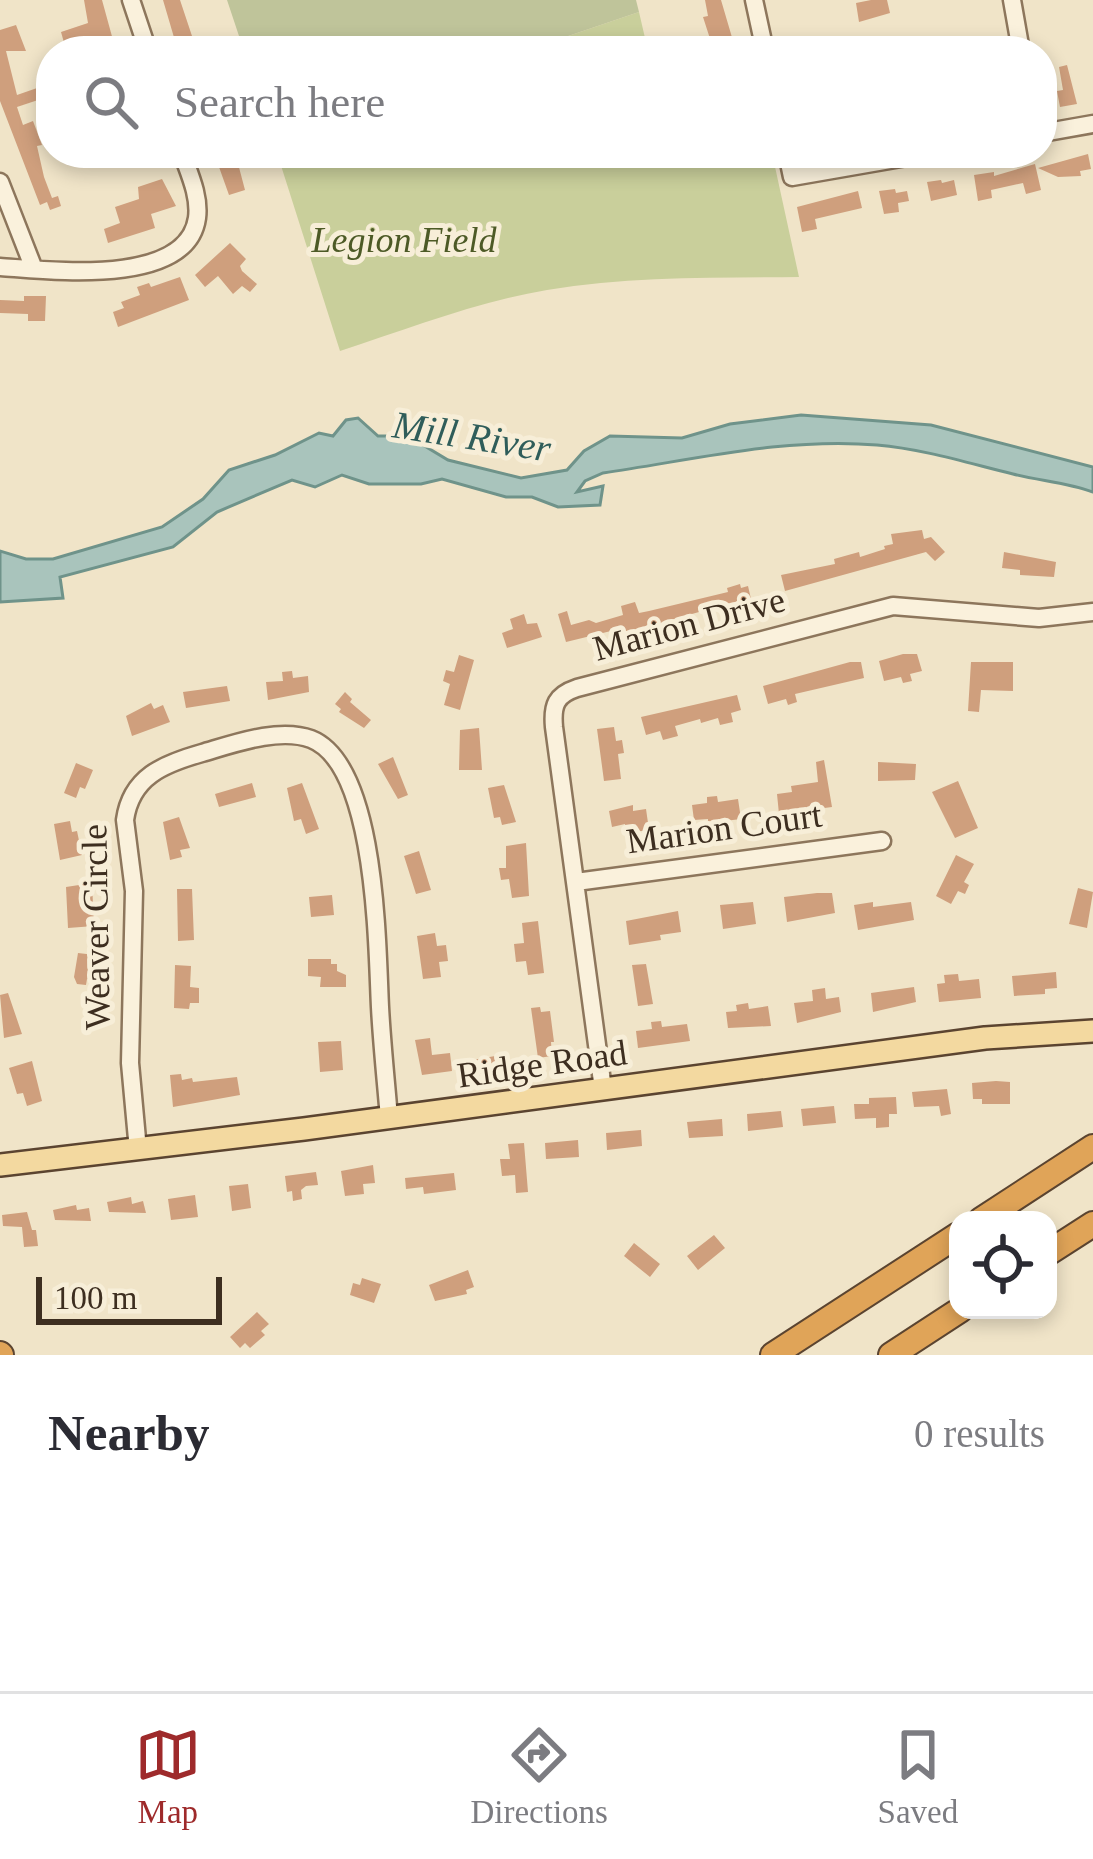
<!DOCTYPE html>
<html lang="en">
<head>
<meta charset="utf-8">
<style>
	:root { --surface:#fff; --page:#f7f7f7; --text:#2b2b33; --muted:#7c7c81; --line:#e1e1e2; --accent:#9e2a2b }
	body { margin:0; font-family:"Times New Roman",serif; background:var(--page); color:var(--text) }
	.controls { position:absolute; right:36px; bottom:36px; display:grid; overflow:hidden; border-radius:24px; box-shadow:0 6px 18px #0003 }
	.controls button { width:108px; height:108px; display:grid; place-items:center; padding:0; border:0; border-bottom:3px solid var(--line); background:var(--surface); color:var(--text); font:60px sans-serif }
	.scale { position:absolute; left:36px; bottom:30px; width:186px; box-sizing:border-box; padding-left:12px; border:6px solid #3d2e20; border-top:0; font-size:33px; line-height:42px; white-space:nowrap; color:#3d2e20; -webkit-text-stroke:9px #f7eed8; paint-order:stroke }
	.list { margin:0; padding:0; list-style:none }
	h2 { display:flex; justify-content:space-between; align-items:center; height:156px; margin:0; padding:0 48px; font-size:51px }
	h2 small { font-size:39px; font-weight:400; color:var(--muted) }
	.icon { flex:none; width:66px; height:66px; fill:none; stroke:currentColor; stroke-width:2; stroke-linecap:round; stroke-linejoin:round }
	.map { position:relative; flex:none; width:1093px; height:1355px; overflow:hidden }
	.search { position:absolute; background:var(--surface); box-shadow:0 6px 18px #0003; left:36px; right:36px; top:36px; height:132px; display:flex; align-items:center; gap:30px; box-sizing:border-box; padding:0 42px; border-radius:48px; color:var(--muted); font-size:45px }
	.sheet { height:336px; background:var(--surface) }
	nav { display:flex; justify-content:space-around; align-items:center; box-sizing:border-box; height:168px; border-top:3px solid var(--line); background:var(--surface); font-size:33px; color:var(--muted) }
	nav a { display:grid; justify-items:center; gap:6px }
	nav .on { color:var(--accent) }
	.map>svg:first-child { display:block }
	.green { fill:#c9cf9b }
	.cemetery { fill:#bfc49a }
	.water { fill:#a9c4bc; stroke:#6f938a; stroke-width:3 }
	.building { fill:#cf9f7d }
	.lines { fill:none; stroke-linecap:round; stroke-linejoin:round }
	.minor-casing { stroke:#8d765c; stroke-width:21 }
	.major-casing { stroke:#5b4430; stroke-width:26 }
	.highway-casing { stroke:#5b4430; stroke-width:28 }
	.minor { stroke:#faf1dc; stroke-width:16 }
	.major { stroke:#f3d9a0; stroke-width:21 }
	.highway { stroke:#e0a458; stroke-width:24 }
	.labels { text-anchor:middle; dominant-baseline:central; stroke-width:10; stroke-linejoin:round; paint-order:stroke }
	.park-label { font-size:36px; font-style:italic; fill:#4d5a26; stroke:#f7eed8 }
	.street-label { font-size:36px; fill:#3d2e20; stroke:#f7eed8 }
	.water-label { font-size:39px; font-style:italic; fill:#2f5d5a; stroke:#f7eed8 }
</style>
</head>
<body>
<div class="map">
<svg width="1093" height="1355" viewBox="0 0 1093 1355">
	<rect width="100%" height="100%" fill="#f0e4c8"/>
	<!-- green -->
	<path class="green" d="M639,12L648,51H524Z
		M277,153H772L799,277C715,278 630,276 547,290C476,302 408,329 340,351Z"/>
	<!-- cemetery -->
	<path class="cemetery" d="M227,0H636L639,12L524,51H244Z"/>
	<!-- water -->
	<path class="water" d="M801,415L931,425L1093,467V492C1066,482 1040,481 1013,474C968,463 923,449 877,445C786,437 693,460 603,473L585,481L577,492L603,486L600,505L558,507L532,497H506L442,479L421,484H369L342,475L315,487L292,480L217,512L173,547L60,577L63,598L0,602V551L26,559H53L162,527L203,499L229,470L275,455L319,433L333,436L346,420L358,418L378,436H408L448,460L521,478L567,470L584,451L610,436L682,438L730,424Z"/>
	<!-- building -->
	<path class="building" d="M84,0H102L116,51H99L94,36L65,46L61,32L88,23Z
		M163,0H180L197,51H178Z
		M705,0H721L736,51H714L703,17L708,16Z
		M871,0H887L890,13L859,22L856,3Z
		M16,25L26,51H6L17,95L40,87L44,98L17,107L23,125L33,121L42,145L37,146L44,177L52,198L58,196L61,206L50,210L47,202L40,205L0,101V30Z
		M1067,65L1077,104L1060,107L1057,91L1063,90L1059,67Z
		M214,153L236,156L245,190L229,195Z
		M1088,154L1091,169L1080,171L1081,176L1058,177L1038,168Z
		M1035,164L1041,190L1026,194L1023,183L991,190L992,198L978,201L974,175L994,172V176Z
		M162,179L176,206L151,214L155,228L108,243L104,229L120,223L115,207L139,199L138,187Z
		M941,180L942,183L954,180L957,195L931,201L927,182Z
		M895,189L896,193L907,191L909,201L898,203L899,212L884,214L879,191Z
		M858,191L862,208L815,219L817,229L802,232L797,207Z
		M230,243L246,259L240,266L242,271L257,284L250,292L242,286L233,294L218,276L205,287L195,275Z
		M180,277L189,300L118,327L113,312L124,308L121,302L140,295L137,287L149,283L151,287Z
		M24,296H46L45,321H28V314L0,313V300L24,301Z
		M922,530L924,539L931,537L945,552L935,561L926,552L785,591L781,575L835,564L834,559L859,552L860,557L885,549L884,546L893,544L891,534Z
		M1004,552L1056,562L1054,577L1020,575V570L1002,568Z
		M740,584L741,588L748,586L751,599L744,604L725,609L724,605L617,635L615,630L566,642L558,614L567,611L571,625L589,620L596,623L623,615L621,606L635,602L639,613L649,611L728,592L727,588Z
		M524,614L527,624L537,623L542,637L507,648L502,633L513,629L510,619Z
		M903,654H917L922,671L910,674L912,681L903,683L901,677L884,681L879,661Z
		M459,655L474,660L460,710L444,705L450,684L443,681L446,670L454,672Z
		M850,662H861L864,678L795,694L797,702L788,705L786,699L768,704L763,686Z
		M971,662H1013V691L981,690L979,712L968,711Z
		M292,671L293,678L308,676L309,692L268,700L266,682L283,681L282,672Z
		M227,686L230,701L186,708L183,692Z
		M345,692L352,699L350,702L371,720L364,728L339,712L341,709L335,704Z
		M737,695L741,710L731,713L733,722L720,725L718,718L701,723L700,719L675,726L678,736L663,740L660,731L646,735L641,717Z
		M151,703L154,709L163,705L170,722L132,736L126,716Z
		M614,727L616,741L622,740L624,753L618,754L621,779L604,781L597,729Z
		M479,728L482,770H459L460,730Z
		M393,757L408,795L398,799L378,764Z
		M824,760L832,807L779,814L777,794L792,792L791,786L818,782L816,762Z
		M878,762L916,764L915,780L878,781Z
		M76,763L93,770L85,789L80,787L76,798L64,793Z
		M958,781L978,828L955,838L932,792Z
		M252,783L256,797L219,807L215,794Z
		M302,783L319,829L306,834L301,819L294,821L287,788Z
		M504,785L516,822L502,825L500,817L494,818L488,788Z
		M717,796L718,802L738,799L741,819L708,823V819L694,820L692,805L707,803V797Z
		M633,805V811L646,809L649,830L627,833L625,824L612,827L609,811Z
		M179,817L190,848L180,850L182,857L170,860L163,822Z
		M70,821L72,832L77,831L82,855L60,860L54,824Z
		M526,843L529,896L512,898L509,879L501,880L499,868H506V846Z
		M419,851L431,890L416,894L404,856Z
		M956,855L974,864L964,882L969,885L965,894L958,891L951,904L936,896Z
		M92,883L94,926L68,928L66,887Z
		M1078,888L1093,892L1087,928L1069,924Z
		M177,889H192L194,940L178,941Z
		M817,893H832L835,913L787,922L784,897Z
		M332,895L334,915L311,917L309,897Z
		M753,902L756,924L723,929L720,905Z
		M873,902V907L911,902L914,920L858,930L854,905Z
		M678,911L681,932L660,935L661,940L629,945L626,921Z
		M538,921L544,973L528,975L526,961L516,962L514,944L524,943L522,923Z
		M435,933L437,946L446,945L448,961L439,962L441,977L423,979L417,936Z
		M78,953L95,955L91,980L87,979L86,985L77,984L74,977Z
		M308,959H331V964H337V971L346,975V987H320L321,977L308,976Z
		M646,964L653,1004L638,1006L632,965Z
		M175,965L191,966L190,987L199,988V1003H190L189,1009L174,1008Z
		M1056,972L1057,988L1045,989V994L1014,996L1012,976Z
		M958,974L959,981L979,979L981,998L939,1002L937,984L945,983L944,975Z
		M914,987L916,1002L873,1012L871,993Z
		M825,988L826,999L839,997L841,1012L797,1023L794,1003L813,1001L812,990Z
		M8,993L22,1034L4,1038L0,995Z
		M748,1003L749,1009L768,1006L771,1026L728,1028L726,1012L737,1011L736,1005Z
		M540,1007L541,1012L550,1011L554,1042H551L552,1056L538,1058L531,1008Z
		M661,1021L662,1027L687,1024L690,1041L638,1048L636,1031L652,1029L651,1022Z
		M430,1038L432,1055L450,1053L452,1071L422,1075L415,1040Z
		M341,1041L343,1070L320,1072L318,1042Z
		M507,1054L509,1069L480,1076L479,1069H474L472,1060Z
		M32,1061L42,1101L27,1106L23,1093L17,1094L9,1068Z
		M181,1074L182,1080L192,1078L193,1082L237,1077L240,1095L173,1107L170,1075Z
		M996,1081L1010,1082V1104H982V1099H973L972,1083Z
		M947,1089L951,1114L941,1116L939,1106L914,1107L912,1092Z
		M896,1097L897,1114H889V1127L876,1128V1118L855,1119L854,1104H869V1098Z
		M834,1106L836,1123L803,1126L801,1109Z
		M781,1111L783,1127L748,1131L747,1114Z
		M722,1119L723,1136L689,1138L687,1122Z
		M641,1130L642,1146L607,1150L606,1133Z
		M578,1140L579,1157L546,1159L545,1143Z
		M524,1143L528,1192L516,1193L515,1175L502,1176L500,1159H510L508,1144Z
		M373,1165L375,1183L363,1184L364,1194L345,1196L341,1171Z
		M316,1172L318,1185L306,1186L301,1190L302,1199L293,1201L292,1191L287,1192L285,1176Z
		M454,1173L456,1190L424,1194L423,1187L406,1189L405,1178Z
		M248,1184L251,1208L232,1211L229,1186Z
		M195,1195L198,1217L171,1220L168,1199Z
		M131,1197L132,1204L143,1201L146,1213L109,1212L107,1202Z
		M76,1205L77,1210L89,1208L91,1221L55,1220L53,1210Z
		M27,1212L32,1230H36L38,1246L24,1247L22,1227L3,1226L2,1215Z
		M714,1235L725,1248L698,1270L687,1256Z
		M634,1243L660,1264L650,1277L624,1256Z
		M468,1270L474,1287L466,1290L467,1294L435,1301L429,1285Z
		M362,1278L381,1284L374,1303L350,1295L353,1283L360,1285Z
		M257,1312L269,1324L261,1331L265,1335L250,1348L245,1343L240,1348L230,1337Z"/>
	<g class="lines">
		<!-- minor casing -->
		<g class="minor-casing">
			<path id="minor" d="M131,0L148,51
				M754,0L765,51
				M1012,0L1021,51
				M1042,133L1093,124
				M787,153L792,177L930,153
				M0,182L34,269
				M0,267C47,270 187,288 197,218C200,196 189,173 182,153
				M576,882L882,841
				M603,1089L554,727C552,705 556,695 577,688L893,606L1039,618L1093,612
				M138,1150L130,1063L134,891L125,820C131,777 163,764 202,753C233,744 279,727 311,739C377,765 377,947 380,1007C382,1045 386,1081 389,1118"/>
		</g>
		<!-- major casing -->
		<g class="major-casing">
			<path id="major" d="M0,1165L304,1129L985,1038L1093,1031"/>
		</g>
		<!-- highway casing -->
		<g class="highway-casing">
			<path id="highway" d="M981,1220L1093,1147
				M1048,1253L1093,1224
				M0,1354L1,1355
				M773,1355L958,1235
				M891,1355L960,1310"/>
		</g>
		<!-- minor -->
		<use href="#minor" class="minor"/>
		<!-- major -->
		<use href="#major" class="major"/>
		<!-- highway -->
		<use href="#highway" class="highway"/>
	</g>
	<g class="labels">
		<!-- park labels -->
		<g class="park-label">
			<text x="404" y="240">Legion Field</text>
		</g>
		<!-- street labels -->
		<g class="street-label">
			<text transform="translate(689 624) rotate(-15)">Marion Drive</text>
			<text transform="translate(724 828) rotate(-8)">Marion Court</text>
			<text transform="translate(96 927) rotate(-91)">Weaver Circle</text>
			<text transform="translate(542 1064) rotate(-8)">Ridge Road</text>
		</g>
		<!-- water labels -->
		<g class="water-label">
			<text transform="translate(472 436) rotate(9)">Mill River</text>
		</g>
	</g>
</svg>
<div class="controls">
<button><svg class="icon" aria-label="locate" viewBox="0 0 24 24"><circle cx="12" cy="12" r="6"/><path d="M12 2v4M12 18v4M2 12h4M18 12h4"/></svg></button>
</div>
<div class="scale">100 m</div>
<div class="search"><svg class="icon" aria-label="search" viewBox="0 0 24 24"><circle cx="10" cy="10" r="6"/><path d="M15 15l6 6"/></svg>Search here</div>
</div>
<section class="sheet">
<h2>Nearby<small>0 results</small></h2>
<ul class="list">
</ul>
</section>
<nav>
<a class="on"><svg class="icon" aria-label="map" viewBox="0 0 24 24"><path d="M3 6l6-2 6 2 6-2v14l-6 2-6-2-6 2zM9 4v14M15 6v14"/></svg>Map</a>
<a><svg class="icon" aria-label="directions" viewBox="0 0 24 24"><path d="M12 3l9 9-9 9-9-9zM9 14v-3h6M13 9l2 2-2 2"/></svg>Directions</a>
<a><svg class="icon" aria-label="saved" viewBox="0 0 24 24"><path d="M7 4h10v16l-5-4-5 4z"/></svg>Saved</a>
</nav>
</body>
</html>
